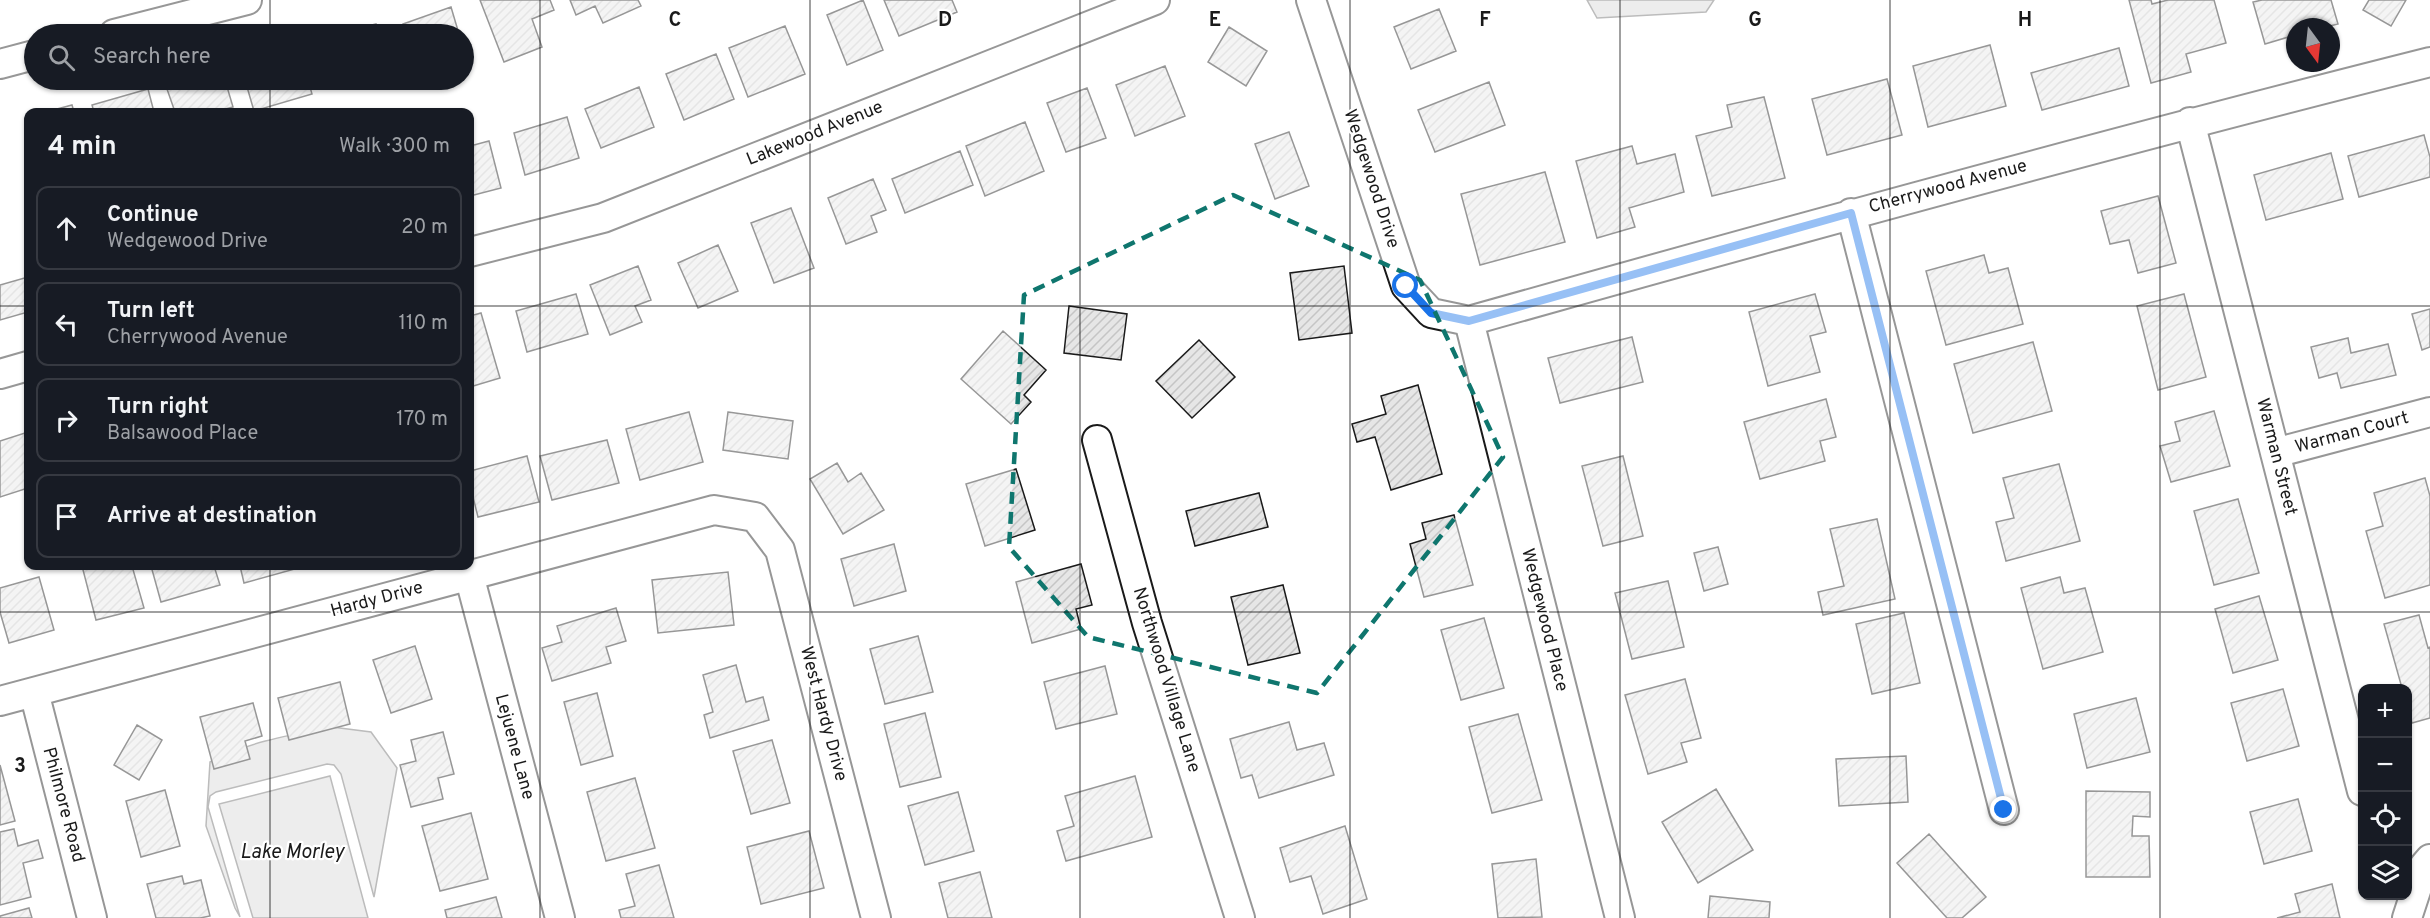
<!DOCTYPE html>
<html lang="en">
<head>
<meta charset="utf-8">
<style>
	:root { --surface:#171b24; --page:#242831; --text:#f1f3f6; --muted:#9ea1a6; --line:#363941 }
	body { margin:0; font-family:Overpass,sans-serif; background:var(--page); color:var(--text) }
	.controls { position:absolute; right:18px; bottom:18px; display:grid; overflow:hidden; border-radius:12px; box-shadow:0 2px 4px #0004 }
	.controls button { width:54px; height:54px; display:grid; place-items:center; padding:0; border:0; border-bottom:2px solid var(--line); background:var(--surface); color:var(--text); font:30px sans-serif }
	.compass { position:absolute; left:2286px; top:18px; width:54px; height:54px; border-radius:50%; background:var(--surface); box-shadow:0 2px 4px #0004; rotate:165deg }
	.stop { position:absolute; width:18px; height:18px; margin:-14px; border:4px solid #1a73e8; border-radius:50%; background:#fff }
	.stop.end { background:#1a73e8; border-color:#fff; box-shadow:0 2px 6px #0008 }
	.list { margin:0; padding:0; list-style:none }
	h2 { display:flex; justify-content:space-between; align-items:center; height:78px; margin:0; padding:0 24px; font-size:26px }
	h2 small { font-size:20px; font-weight:400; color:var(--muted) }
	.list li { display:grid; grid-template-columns:39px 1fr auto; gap:18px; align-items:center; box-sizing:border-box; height:84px; margin:0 12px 12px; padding:0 12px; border:2px solid var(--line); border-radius:12px }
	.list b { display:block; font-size:22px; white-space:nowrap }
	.list p { margin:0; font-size:20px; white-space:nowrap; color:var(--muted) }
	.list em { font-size:20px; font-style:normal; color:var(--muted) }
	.icon { flex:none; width:33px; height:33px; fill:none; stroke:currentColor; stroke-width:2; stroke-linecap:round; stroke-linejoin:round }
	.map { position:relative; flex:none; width:2430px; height:918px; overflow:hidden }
	.search { position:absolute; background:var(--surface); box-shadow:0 2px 4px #0004; left:24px; top:24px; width:450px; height:66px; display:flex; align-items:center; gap:15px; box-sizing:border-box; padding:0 21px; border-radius:33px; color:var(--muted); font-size:22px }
	.panel { position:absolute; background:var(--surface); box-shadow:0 2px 4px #0004; left:24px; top:108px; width:450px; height:462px; border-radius:12px }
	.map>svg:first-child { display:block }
	.water { fill:#d7d7d7; stroke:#6a6a6a; stroke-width:1.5 }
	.building { fill:url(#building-hatch); stroke:#1a1a1a; stroke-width:1.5 }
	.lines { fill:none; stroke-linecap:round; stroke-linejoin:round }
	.minor-casing { stroke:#1a1a1a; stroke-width:32 }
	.minor { stroke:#fff; stroke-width:28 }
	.route { stroke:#1a73e8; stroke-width:8 }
	.marked { fill:none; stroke:#0f766e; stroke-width:4.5; stroke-dasharray:12 8; stroke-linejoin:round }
	.grid { fill:none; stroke:#1a1a1a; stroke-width:1.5; stroke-opacity:0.55 }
	.labels { text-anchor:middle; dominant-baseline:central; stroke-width:4.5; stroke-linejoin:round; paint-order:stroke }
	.street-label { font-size:18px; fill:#1a1a1a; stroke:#fff }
	.water-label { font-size:20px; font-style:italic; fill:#1a1a1a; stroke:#fff }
	.grid-label { font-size:20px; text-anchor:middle; font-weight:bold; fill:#1a1a1a; stroke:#fff; stroke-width:4.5; stroke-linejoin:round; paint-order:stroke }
</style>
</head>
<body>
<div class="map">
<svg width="2430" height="918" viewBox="0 0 2430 918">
	<defs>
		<pattern id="building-hatch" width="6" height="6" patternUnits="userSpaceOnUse" patternTransform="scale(1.5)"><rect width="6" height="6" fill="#e6e6e6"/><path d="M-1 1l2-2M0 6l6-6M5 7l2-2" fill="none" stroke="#c5c5c5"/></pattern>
	</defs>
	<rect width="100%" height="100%" fill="#fff"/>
	<!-- water -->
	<path class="water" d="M1587,0H1714L1706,12L1597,18Z
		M332,727L371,732L397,768L374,897L341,774L334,765L327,764L216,792L210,796L208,807L240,917L235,908L206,826L210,762C248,742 290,735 332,727Z
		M330,776L368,918H253L219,804Z"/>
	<!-- building -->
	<path class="building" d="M480,0H550L554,10L532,19L542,47L504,62Z
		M570,0H638L641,6L603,23L595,6L576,15Z
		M863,0L883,50L847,65L827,15Z
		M884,0H952L957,12L899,36Z
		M2129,0H2151L2152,4L2168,0H2214L2226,43L2186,54L2191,72L2151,83Z
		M2262,0H2331L2338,24L2326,27H2295V35L2265,44L2253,2Z
		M2369,0H2406L2391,26L2363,10Z
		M451,7L459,34H406L403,24Z
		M1439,9L1456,51L1411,69L1394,27Z
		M376,24L378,34H337Z
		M785,26L805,74L748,97L729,48Z
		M1229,27L1267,51L1246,86L1208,62Z
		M1990,45L2006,106L1928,127L1913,66Z
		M2119,48L2129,86L2042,110L2031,73Z
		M716,54L734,99L684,120L666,74Z
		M1165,66L1185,116L1135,136L1116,85Z
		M1887,79L1902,135L1827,155L1812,99Z
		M198,80H225L233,107L214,112H175L167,89Z
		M245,80H308L312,94L254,111Z
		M1489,82L1505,125L1435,152L1418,110Z
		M639,87L654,127L601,148L585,109Z
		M1087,88L1106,138L1066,152L1047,103Z
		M148,89L154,112H94L92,105Z
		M1764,97L1785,178L1712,196L1696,136L1732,127L1727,105Z
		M72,105L74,112H46Z
		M567,117L579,158L525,175L514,133Z
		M1025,122L1044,171L985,196L966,146Z
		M1289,132L1309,186L1275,199L1255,144Z
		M2424,135L2430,157V177L2359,197L2348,156Z
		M489,141L501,188L470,196V146Z
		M1632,146L1637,164L1675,154L1684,192L1629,208L1635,227L1597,238L1576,161Z
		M960,151L973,185L905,213L892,179Z
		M2331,153L2343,199L2266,220L2254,175Z
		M1545,172L1565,242L1480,265L1461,194Z
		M873,179L886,210L871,216L877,232L846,244L828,198Z
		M2158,196L2176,263L2138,273L2129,240L2110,244L2101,211Z
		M791,208L814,268L774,283L751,223Z
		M718,245L738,291L698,308L678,263Z
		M1984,255L1989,273L2008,268L2023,324L1946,345L1926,271Z
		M638,266L651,300L635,306L642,322L610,335L590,285Z
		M1344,266L1352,333L1299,340L1290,273Z
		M28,277V312L0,320V285Z
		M576,294L588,334L527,352L516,311Z
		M1815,294L1826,332L1810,336L1820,372L1768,386L1749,312Z
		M2184,294L2206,377L2158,390L2137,306Z
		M1069,306L1127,314L1121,360L1064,353Z
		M2430,309V347L2422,350L2412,314Z
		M481,313L500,378L470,387V316Z
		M1003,331L1046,370L1024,395L1031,402L1011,424L961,379Z
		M1632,337L1643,382L1560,403L1548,358Z
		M2348,338L2351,353L2388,344L2396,375L2341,388L2337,373L2319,378L2311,347Z
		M1199,340L1235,377L1192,418L1156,381Z
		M2033,342L2052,411L1973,433L1954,364Z
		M1418,385L1442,474L1391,490L1375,437L1357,442L1352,424L1386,414L1381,396Z
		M1826,399L1836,437L1820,441L1825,461L1760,479L1744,422Z
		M2214,411L2230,466L2171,482L2160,446L2180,441L2175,422Z
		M689,412L703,462L640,480L626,429Z
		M728,412L793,421L788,459L723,450Z
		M28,432V488L0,497V441Z
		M607,440L619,483L552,500L540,456Z
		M527,456L539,502L478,517L470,485V471Z
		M1623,456L1643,536L1603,546L1582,466Z
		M837,463L848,482L861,473L884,510L843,534L810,479Z
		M2059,464L2080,541L2006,561L1996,522L2014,518L2003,478Z
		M1016,469L1035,530L985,546L966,484Z
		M2425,478L2430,496V585L2385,598L2366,531L2383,526L2374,493Z
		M1259,493L1268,527L1195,546L1186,511Z
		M2238,499L2259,573L2214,585L2194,511Z
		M1454,515L1473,585L1424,597L1410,544L1426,539L1422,523Z
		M1877,519L1895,599L1823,615L1818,592L1844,586L1830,529Z
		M894,544L906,591L854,606L841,559Z
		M1718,547L1728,584L1704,591L1694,553Z
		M1081,564L1092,605L1076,609L1081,629L1032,643L1016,582Z
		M82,566H132L144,608L96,620Z
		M151,566H214L220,585L161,602Z
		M240,566H302V567L244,583Z
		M728,572L734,625L658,633L652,580Z
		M39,577L54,630L9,643L0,612V588Z
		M2060,577L2064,593L2085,588L2103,652L2043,669L2021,588Z
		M1668,581L1684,647L1632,659L1615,593Z
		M1283,585L1300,653L1248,665L1231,597Z
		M2259,596L2278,660L2233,673L2215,609Z
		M616,608L626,641L606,647L611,663L552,681L542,648L562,642L557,626Z
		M1904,613L1920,683L1872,694L1856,624Z
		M2419,615L2428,648L2430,647V718L2412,723L2408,708V688H2402L2384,624Z
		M1484,618L1504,688L1461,700L1441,630Z
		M918,636L933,692L885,704L870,649Z
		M415,646L432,699L391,713L373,660Z
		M736,665L746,702L763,697L769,720L710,738L704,715L713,712L703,675Z
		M1105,666L1117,714L1056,729L1044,682Z
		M1685,679L1701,738L1681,743L1687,762L1648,774L1625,695Z
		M340,682L350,724L289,740L278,698Z
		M2283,689L2299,746L2247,761L2231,703Z
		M597,693L613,756L581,765L564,702Z
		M2136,698L2150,752L2087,768L2074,714Z
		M253,703L262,736L245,741L250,759L214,769L200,717Z
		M925,713L941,777L900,787L884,724Z
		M1518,714L1542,800L1492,813L1469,727Z
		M1289,722L1297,750L1324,743L1334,775L1259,798L1252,775L1241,778L1230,739Z
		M137,725L162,740L139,780L114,765Z
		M443,732L454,774L438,778L443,799L411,807L400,765L416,761L411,740Z
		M772,740L790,803L751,814L733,751Z
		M1906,756L1908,802L1839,806L1836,759Z
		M0,765L15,821L0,825Z
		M1135,776L1152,837L1066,861L1057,831L1074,826L1065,796Z
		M635,778L655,848L606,861L587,792Z
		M1716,789L1753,850L1698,883L1662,822Z
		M165,790L180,846L141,857L126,801Z
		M2086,791L2150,792V817L2133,816L2132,836H2149L2150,877H2086Z
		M958,792L974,851L925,865L908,806Z
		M2298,799L2312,851L2264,864L2250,812Z
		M471,813L488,879L440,891L422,826Z
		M1345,826L1367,899L1323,914L1311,876L1290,882L1280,848Z
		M14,829L18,846L38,840L43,858L23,863L31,897L0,905V832Z
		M809,831L824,888L761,904L747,847Z
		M1929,834L1986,897L1962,918H1947L1897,863Z
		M1536,859L1542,917L1498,918L1492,864Z
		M659,865L674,918H621L619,910L635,906L626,874Z
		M980,872L992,918H948L939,883Z
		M182,876L184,884L201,880L210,916L200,918H156L147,884Z
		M2332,884L2340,918H2277L2300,912L2295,894Z
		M1710,896L1770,902L1769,918H1708Z
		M496,897L502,918H447L445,910Z
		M29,908L32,918H0V916Z"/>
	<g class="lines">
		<!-- minor casing -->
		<g class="minor-casing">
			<path id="minor" d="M1311,0L1406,286L1431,313L1469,321C1788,231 2108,143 2430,62
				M114,34L247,0
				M0,64L34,55
				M2190,122L2362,791
				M1851,213L2004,810
				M470,252L603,218L1155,0
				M1469,321L1620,918
				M0,374L28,366
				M1097,440L1147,623L1240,918
				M2275,453L2430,412
				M469,575L560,918
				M34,692L92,918
				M0,701L714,510L755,517L780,550L876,918
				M2407,918L2424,866L2430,859"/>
		</g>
		<!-- minor -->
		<use href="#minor" class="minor"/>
	</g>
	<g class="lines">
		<!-- route -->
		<path class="route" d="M1406,286L1431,313L1469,321L1851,213L2004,810"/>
	</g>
	<!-- marked area -->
	<path d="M0 0H2430V918H0ZM1233,195L1420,280L1503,457L1317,693L1088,637L1009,547L1024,295Z" fill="#fff" fill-opacity=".55" fill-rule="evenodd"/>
	<path class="marked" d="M1233,195L1420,280L1503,457L1317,693L1088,637L1009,547L1024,295Z"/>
	<!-- grid -->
	<path class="grid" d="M270,0V34M540,0V918M810,0V918M1080,0V918M1350,0V918M1620,0V918M1890,0V918M2160,0V918M270,80V112M0,306H28M470,306H2430M270,566V918M0,612H2430"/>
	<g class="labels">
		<!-- street labels -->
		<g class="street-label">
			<text transform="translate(815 134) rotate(-22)">Lakewood Avenue</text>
			<text transform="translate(1371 179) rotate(72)">Wedgewood Drive</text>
			<text transform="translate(1948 187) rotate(-15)">Cherrywood Avenue</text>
			<text transform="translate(2352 433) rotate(-15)">Warman Court</text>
			<text transform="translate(2276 457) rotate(76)">Warman Street</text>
			<text transform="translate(377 600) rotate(-15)">Hardy Drive</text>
			<text transform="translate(1544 620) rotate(76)">Wedgewood Place</text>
			<text transform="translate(1166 680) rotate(73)">Northwood Village Lane</text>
			<text transform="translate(823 714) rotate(75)">West Hardy Drive</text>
			<text transform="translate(514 747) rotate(75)">Lejuene Lane</text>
			<text transform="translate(63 805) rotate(75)">Philmore Road</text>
		</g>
		<!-- water labels -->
		<g class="water-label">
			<text x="292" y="853">Lake Morley</text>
		</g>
	</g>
	<g class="grid-label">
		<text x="675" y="26">C</text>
		<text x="945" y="26">D</text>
		<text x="1215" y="26">E</text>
		<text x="1485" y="26">F</text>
		<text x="1755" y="26">G</text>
		<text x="2025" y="26">H</text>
		<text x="20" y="772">3</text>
	</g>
</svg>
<div class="controls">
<button>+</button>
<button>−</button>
<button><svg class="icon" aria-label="locate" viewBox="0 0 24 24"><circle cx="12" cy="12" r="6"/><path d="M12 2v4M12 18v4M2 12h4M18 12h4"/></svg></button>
<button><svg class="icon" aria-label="layers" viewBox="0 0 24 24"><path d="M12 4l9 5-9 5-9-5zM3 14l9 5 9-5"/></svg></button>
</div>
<svg class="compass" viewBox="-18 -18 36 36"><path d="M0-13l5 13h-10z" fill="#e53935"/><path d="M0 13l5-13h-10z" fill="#9ea1a6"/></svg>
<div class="stop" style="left:1406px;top:286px"></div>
<div class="stop end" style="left:2004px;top:810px"></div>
<div class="search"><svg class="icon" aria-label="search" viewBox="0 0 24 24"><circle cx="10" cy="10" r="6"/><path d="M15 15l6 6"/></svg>Search here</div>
<section class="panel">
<h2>4 min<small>Walk · 300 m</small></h2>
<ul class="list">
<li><svg class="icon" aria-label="ahead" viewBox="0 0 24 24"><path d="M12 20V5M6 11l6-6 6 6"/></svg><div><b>Continue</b><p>Wedgewood Drive</p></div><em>20 m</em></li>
<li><svg class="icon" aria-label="left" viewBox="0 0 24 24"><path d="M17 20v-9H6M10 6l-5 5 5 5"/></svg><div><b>Turn left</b><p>Cherrywood Avenue</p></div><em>110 m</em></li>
<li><svg class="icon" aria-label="right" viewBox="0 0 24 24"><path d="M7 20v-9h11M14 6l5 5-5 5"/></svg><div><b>Turn right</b><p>Balsawood Place</p></div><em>170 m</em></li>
<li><svg class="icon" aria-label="arrive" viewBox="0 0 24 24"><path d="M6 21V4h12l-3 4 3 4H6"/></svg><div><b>Arrive at destination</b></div></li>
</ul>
</section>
</div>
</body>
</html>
